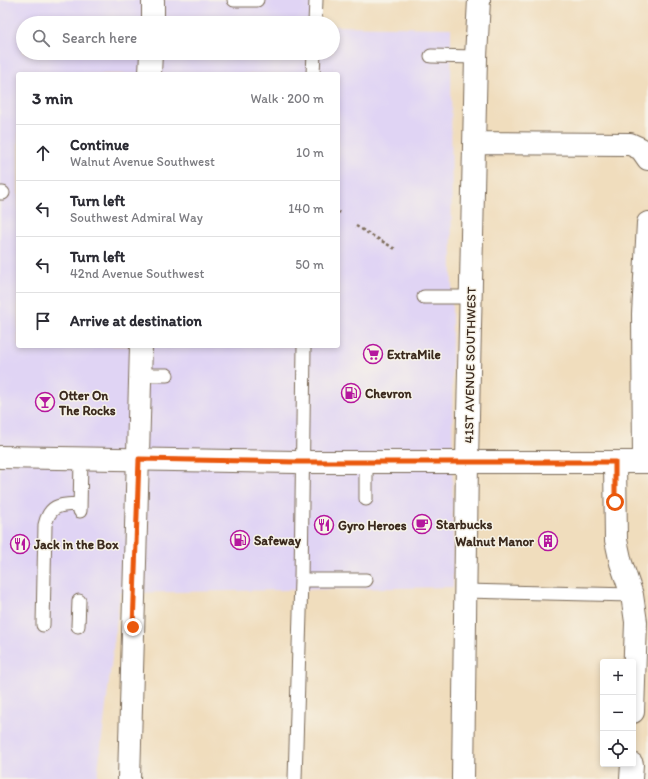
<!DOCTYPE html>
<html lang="en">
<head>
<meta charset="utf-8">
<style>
	:root { --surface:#fff; --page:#f2f2f3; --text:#2b2b33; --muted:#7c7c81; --line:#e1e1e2 }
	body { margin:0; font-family:Itim,sans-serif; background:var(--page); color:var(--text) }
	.controls { position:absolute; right:12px; bottom:12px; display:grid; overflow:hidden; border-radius:4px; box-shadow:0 2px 6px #0003 }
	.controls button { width:36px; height:36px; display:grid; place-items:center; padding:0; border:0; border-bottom:1px solid var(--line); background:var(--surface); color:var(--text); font:20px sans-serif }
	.stop { position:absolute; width:12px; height:12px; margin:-9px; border:3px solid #ea580c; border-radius:50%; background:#fff }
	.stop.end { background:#ea580c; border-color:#fff; box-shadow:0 1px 4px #0008 }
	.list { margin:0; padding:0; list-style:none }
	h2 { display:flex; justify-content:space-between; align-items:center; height:52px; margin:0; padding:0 16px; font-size:17px }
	h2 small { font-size:13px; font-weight:400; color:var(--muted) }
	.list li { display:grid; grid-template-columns:26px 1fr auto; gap:12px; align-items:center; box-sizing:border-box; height:56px; padding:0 16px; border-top:1px solid var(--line) }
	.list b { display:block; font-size:15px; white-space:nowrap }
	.list p { margin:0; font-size:13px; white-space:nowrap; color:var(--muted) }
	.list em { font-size:13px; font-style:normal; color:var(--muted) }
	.icon { flex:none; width:22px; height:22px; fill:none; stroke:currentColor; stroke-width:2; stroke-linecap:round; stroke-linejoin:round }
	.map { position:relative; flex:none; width:648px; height:779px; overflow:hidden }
	.search { position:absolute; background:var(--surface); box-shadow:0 2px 6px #0003; left:16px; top:16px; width:324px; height:44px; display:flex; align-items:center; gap:10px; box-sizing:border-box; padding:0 14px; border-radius:22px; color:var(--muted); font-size:15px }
	.panel { position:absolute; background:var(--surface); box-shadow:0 2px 6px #0003; left:16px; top:72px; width:324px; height:276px; border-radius:4px }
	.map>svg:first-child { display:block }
	.built { fill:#e0d4f4; fill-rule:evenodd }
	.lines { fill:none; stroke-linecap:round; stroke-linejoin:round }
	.service-casing { stroke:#7a6956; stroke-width:15 }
	.minor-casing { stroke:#7a6956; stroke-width:24 }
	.primary-casing { stroke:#7a6956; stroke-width:24 }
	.path { stroke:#7a6956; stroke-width:2.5; stroke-dasharray:3 3; stroke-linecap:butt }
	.service { stroke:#fff; stroke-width:13 }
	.minor { stroke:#fff; stroke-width:22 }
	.primary { stroke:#fff; stroke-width:22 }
	.route { stroke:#ea580c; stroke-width:5 }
	.labels { text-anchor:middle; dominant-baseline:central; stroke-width:3; stroke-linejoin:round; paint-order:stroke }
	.poi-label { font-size:13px; font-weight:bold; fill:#3b2a1e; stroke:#f7f3e8; text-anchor:start }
	.street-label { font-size:13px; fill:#3b2a1e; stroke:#f7f3e8 }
</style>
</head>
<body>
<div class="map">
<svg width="648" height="779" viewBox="0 0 648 779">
	<rect width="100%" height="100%" fill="#f7f3e8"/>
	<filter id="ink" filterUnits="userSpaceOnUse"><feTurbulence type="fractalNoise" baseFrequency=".025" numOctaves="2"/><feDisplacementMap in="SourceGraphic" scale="8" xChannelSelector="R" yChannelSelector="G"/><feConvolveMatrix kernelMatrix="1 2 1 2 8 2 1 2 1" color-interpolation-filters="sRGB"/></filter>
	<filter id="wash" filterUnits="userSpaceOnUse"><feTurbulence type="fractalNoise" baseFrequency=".012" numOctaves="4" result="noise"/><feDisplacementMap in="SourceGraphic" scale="16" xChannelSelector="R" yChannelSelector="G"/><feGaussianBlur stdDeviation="0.9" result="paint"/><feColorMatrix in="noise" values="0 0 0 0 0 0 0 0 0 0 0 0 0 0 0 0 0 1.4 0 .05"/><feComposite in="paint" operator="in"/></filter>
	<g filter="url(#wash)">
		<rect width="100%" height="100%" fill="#f0ddbd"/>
		<!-- built -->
		<path class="built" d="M0,0H320L319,23H23V53H333V26L451,28L453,587L120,593L97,779H0ZM18,74H338V346H18Z"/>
	</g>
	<g filter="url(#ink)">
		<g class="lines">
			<!-- service casing -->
			<g class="service-casing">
				<path id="service" d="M234,0H257
					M315,23L316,0
					M431,56L476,57
					M313,74L314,53
					M0,193H3
					M424,297H471
					M140,375H167
					M366,462V499
					M80,511L81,458
					M301,580H366
					M466,591L632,595
					M43,625L45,525C50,503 62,505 80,504
					M78,626L79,601
					M295,779L301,580L304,346"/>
			</g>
			<!-- minor casing -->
			<g class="minor-casing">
				<path id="minor" d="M153,23V0
					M150,74L151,53
					M474,143L630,144L641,149L648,159
					M615,462L616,540L621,563L632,595L636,622L633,712
					M644,462L643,314L648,223
					M129,779L141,346
					M463,779L467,461L476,57L479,0
					M631,779L632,764"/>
			</g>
			<!-- primary casing -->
			<g class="primary-casing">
				<path id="primary" d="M0,457L295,462H648"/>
			</g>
			<!-- path -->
			<path class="path" d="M338,213L340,212
				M356,226L397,250"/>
			<!-- service -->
			<use href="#service" class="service"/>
			<!-- minor -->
			<use href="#minor" class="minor"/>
			<!-- primary -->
			<use href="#primary" class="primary"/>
		</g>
	</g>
	<g class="lines" filter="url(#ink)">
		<!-- route -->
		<path class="route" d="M133,627L139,459L295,462H615V502"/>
	</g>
	<!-- icons -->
	<defs>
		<g id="supermarket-ring" transform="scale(1)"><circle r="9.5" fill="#f7f3e8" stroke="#b5179e" stroke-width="1.5"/><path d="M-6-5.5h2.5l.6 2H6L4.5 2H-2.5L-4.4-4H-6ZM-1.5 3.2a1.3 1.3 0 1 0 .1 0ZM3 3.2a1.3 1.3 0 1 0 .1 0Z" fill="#b5179e"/></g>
		<g id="fuel-ring" transform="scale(1)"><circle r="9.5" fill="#f7f3e8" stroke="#b5179e" stroke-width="1.5"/><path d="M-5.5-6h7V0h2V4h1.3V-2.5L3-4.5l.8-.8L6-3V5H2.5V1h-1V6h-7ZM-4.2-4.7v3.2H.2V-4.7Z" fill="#b5179e"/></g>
		<g id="bar-ring" transform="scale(1)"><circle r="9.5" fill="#f7f3e8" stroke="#b5179e" stroke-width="1.5"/><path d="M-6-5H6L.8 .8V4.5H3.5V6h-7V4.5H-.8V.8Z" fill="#b5179e"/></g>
		<g id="cafe-ring" transform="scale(1)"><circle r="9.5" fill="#f7f3e8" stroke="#b5179e" stroke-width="1.5"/><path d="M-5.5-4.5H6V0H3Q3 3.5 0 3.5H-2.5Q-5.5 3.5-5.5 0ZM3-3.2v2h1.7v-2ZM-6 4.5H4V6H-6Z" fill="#b5179e"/></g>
		<g id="restaurant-ring" transform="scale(1)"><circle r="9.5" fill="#f7f3e8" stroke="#b5179e" stroke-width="1.5"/><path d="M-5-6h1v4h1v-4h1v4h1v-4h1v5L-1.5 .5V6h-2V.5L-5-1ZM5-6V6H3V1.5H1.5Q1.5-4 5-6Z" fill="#b5179e"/></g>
		<g id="building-ring" transform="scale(1)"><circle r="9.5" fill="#f7f3e8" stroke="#b5179e" stroke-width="1.5"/><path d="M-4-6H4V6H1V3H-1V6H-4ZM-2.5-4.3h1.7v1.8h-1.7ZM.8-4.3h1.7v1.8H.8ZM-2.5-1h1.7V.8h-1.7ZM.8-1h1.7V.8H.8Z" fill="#b5179e"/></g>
	</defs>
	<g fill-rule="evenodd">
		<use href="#supermarket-ring" x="373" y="354"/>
		<use href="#fuel-ring" x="351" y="393"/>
		<use href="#bar-ring" x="45" y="402"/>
		<use href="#cafe-ring" x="422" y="524"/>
		<use href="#restaurant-ring" x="324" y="525"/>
		<use href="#fuel-ring" x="240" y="540"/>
		<use href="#building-ring" x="548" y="541"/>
		<use href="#restaurant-ring" x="20" y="544"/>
	</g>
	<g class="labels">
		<!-- poi labels -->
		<g class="poi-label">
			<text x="387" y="354">ExtraMile</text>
			<text x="365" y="393">Chevron</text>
			<text x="59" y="395">Otter On<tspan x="59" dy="15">The Rocks</tspan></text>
			<text x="436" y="524">Starbucks</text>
			<text x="338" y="525">Gyro Heroes</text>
			<text x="254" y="540">Safeway</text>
			<text x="534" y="541" text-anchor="end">Walnut Manor</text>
			<text x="34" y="544">Jack in the Box</text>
		</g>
		<!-- street labels -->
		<g class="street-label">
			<text transform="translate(470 365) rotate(-89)">41ST AVENUE SOUTHWEST</text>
		</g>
	</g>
</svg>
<div class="controls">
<button>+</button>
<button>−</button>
<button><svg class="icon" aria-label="locate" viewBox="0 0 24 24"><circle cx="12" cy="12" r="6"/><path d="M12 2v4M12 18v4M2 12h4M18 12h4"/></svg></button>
</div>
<div class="stop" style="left:615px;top:502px"></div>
<div class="stop end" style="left:133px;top:627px"></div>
<div class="search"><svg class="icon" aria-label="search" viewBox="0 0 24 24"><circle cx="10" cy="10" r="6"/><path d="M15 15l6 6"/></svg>Search here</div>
<section class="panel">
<h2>3 min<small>Walk · 200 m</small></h2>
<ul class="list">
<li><svg class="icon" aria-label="ahead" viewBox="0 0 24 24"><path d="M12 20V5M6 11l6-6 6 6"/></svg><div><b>Continue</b><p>Walnut Avenue Southwest</p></div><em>10 m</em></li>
<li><svg class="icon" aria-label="left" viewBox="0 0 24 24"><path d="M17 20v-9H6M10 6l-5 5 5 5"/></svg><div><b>Turn left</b><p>Southwest Admiral Way</p></div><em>140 m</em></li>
<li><svg class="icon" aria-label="left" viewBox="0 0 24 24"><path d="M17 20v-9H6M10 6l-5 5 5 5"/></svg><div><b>Turn left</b><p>42nd Avenue Southwest</p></div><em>50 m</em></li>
<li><svg class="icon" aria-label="arrive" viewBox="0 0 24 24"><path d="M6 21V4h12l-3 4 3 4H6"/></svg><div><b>Arrive at destination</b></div></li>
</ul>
</section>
</div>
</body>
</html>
